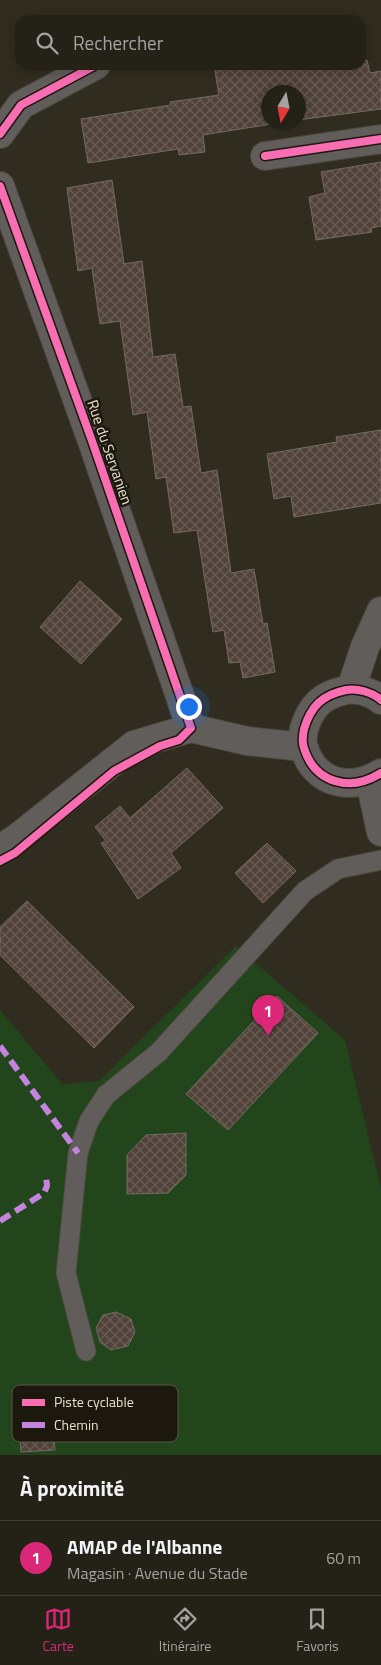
<!DOCTYPE html>
<html lang="fr">
<head>
<meta charset="utf-8">
<style>
	:root { --surface:#242117; --page:#302e24; --text:#f1f3f6; --muted:#a3a3a1; --line:#413e36; --accent:#db2777 }
	body { margin:0; font-family:"Titillium Web",sans-serif; background:var(--page); color:var(--text) }
	.compass { position:absolute; left:261px; top:85px; width:45px; height:45px; border-radius:50%; background:var(--surface); box-shadow:0 2px 12px #0003; rotate:190deg }
	.you { position:absolute; left:188px; top:706px; width:18px; height:18px; margin:-12px; border:4px solid #fff; border-radius:50%; background:#1a73e8; box-shadow:0 0 0 8px #1a73e833 }
	.badge { display:grid; place-items:center; width:32px; height:32px; border-radius:50%; background:var(--accent); color:#fff; font-size:16px; font-weight:700 }
	.pin { position:absolute; translate:-50% -41px; filter:drop-shadow(0 1px 2px #0008) }
	.pin::after { content:''; position:absolute; top:26px; width:18px; height:15px; background:inherit; clip-path:polygon(0 0,100% 0,50% 100%) }
	.list { margin:0; padding:0; list-style:none }
	h2 { display:flex; justify-content:space-between; align-items:center; height:65px; margin:0; padding:0 20px; font-size:21px }
	h2 small { font-size:16px; font-weight:400; color:var(--muted) }
	.list li { display:grid; grid-template-columns:32px 1fr auto; gap:15px; align-items:center; box-sizing:border-box; height:75px; padding:0 20px; border-top:1px solid var(--line) }
	.list b { display:block; font-size:19px; white-space:nowrap }
	.list p { margin:0; font-size:16px; white-space:nowrap; color:var(--muted) }
	.list em { font-size:16px; font-style:normal; color:var(--muted) }
	.icon { flex:none; width:28px; height:28px; fill:none; stroke:currentColor; stroke-width:2; stroke-linecap:round; stroke-linejoin:round }
	.map { position:relative; flex:none; width:381px; height:1455px; overflow:hidden }
	.search { position:absolute; background:var(--surface); box-shadow:0 2px 12px #0003; left:15px; right:15px; top:15px; height:55px; display:flex; align-items:center; gap:12px; box-sizing:border-box; padding:0 18px; border-radius:15px; color:var(--muted); font-size:19px }
	.sheet { height:140px; background:var(--surface) }
	nav { display:flex; justify-content:space-around; align-items:center; box-sizing:border-box; height:70px; border-top:1px solid var(--line); background:var(--surface); font-size:14px; color:var(--muted) }
	nav a { display:grid; justify-items:center; gap:2px }
	nav .on { color:var(--accent) }
	.map>svg:first-child { display:block }
	.green { fill:#23451c }
	.building { fill:url(#building-cross-hatch); stroke:#746b64 }
	.lines { fill:none; stroke-linecap:round; stroke-linejoin:round }
	.service-casing { stroke:#4b483d; stroke-width:21 }
	.minor-casing { stroke:#4b483d; stroke-width:30 }
	.service { stroke:#615d5a; stroke-width:19 }
	.minor { stroke:#615d5a; stroke-width:28 }
	.quiet { stroke:#c483df; stroke-width:6; stroke-dasharray:12 6; stroke-linecap:butt }
	.cycleway-casing { stroke:#1c180d; stroke-width:11 }
	.cycleway { stroke:#f96db3; stroke-width:8 }
	.labels { text-anchor:middle; dominant-baseline:central; stroke-width:5; stroke-linejoin:round; paint-order:stroke }
	.street-label { font-size:15px; fill:#e6e0d1; stroke:#1c180d }
	.key { fill:#1c180d; stroke:#595448; stroke-width:1 }
	.key-label { font-size:14px; fill:#e6e0d1 }
</style>
</head>
<body>
<div class="map">
<svg width="381" height="1455" viewBox="0 0 381 1455">
	<defs>
		<pattern id="building-cross-hatch" width="8" height="8" patternUnits="userSpaceOnUse" patternTransform="scale(1.25)"><rect width="8" height="8" fill="#51423a"/><path d="M0 0l8 8M0 8l8-8" fill="none" stroke="#6a5d55"/></pattern>
	</defs>
	<rect width="100%" height="100%" fill="#302c1f"/>
	<!-- green -->
	<path class="green" d="M236,946L345,1040L381,1188V1455H0V1010L62,1084L99,1081Z"/>
	<!-- building -->
	<path class="building" d="M367,60L370,73L381,71V109L298,120V92H268V122H284L203,135L205,152L179,155L178,149L88,163L81,119L171,105L170,102L219,95L214,65H361V61Z
		M381,162V226L371,228L372,232L316,240L309,197L325,193L321,172Z
		M112,180L124,264L142,261L153,357L175,354L183,407L191,406L201,473L217,470L231,573L254,569L263,624L267,623L275,672L243,678L240,662L229,663L224,630L213,632L197,530L174,533L166,477L156,479L147,412L133,415L120,321L100,324L92,268L78,271L67,188Z
		M381,430V503L294,517L291,496L274,499L267,454L337,442L336,437Z
		M80,581L122,619L81,664L40,627Z
		M187,768L223,808L171,853L181,868L138,899L101,843L106,841L95,827L120,806L130,818Z
		M267,843L296,871L263,903L235,873Z
		M27,901L134,1007L94,1048L0,955V927Z
		M277,996L318,1033L228,1130L186,1094Z
		M186,1133V1175L168,1193L127,1194V1155L146,1135Z
		M116,1312L131,1319L135,1332L128,1346L111,1350L100,1342L96,1328L103,1315Z
		M50,1401L55,1450L21,1452L17,1406Z"/>
	<g class="lines">
		<!-- service casing -->
		<g class="service-casing">
			<path id="service" d="M86,1351L66,1273L78,1153L89,1121L106,1095L159,1052L305,891L338,869L381,860"/>
		</g>
		<!-- minor casing -->
		<g class="minor-casing">
			<path id="minor" d="M0,134L21,105L96,65
				M265,156L381,139
				M0,186L92,441L191,728
				M351,689L365,647L381,611
				M381,700C372,692 357,688 346,690C322,695 311,706 304,729C303,734 302,743 304,748C315,784 351,792 381,773
				M370,780L381,832
				M0,849L17,838L134,745L191,728L247,741L303,747"/>
		</g>
		<!-- service -->
		<use href="#service" class="service"/>
		<!-- minor -->
		<use href="#minor" class="minor"/>
		<!-- quiet -->
		<path class="quiet" d="M0,1046L78,1153
			M0,1221L44,1193L47,1186L46,1176"/>
		<!-- cycleway casing -->
		<g class="cycleway-casing">
			<path id="cycleway" d="M0,134L21,105L96,65
				M265,156L381,139
				M0,186L92,441L191,728L179,740L160,746L114,771L15,853L0,861
				M381,700C372,692 357,688 346,690C322,695 311,706 304,729C303,734 302,743 304,748C315,784 351,792 381,773"/>
		</g>
		<!-- cycleway -->
		<use href="#cycleway" class="cycleway"/>
	</g>
	<g class="labels">
		<!-- street labels -->
		<g class="street-label">
			<text transform="translate(110 452) rotate(71)">Rue du Servanien</text>
		</g>
	</g>
	<!-- legend -->
	<rect x="12" y="1385" width="166" height="57" rx="8" class="key"/>
	<rect x="22" y="1399" width="23" height="7" fill="#f96db3"/>
	<rect x="22" y="1422" width="23" height="6" fill="#c483df"/>
	<g class="key-label">
		<text x="54" y="1407">Piste cyclable</text>
		<text x="54" y="1430">Chemin</text>
	</g>
</svg>
<svg class="compass" viewBox="-18 -18 36 36"><path d="M0-13l5 13h-10z" fill="#e53935"/><path d="M0 13l5-13h-10z" fill="#a3a3a1"/></svg>
<div class="you"></div>
<div class="pin badge" style="left:268px;top:1036px">1</div>
<div class="search"><svg class="icon" aria-label="search" viewBox="0 0 24 24"><circle cx="10" cy="10" r="6"/><path d="M15 15l6 6"/></svg>Rechercher</div>
</div>
<section class="sheet">
<h2>À proximité<small></small></h2>
<ul class="list">
<li><span class="badge">1</span><div><b>AMAP de l'Albanne</b><p>Magasin · Avenue du Stade</p></div><em>60 m</em></li>
</ul>
</section>
<nav>
<a class="on"><svg class="icon" aria-label="map" viewBox="0 0 24 24"><path d="M3 6l6-2 6 2 6-2v14l-6 2-6-2-6 2zM9 4v14M15 6v14"/></svg>Carte</a>
<a><svg class="icon" aria-label="directions" viewBox="0 0 24 24"><path d="M12 3l9 9-9 9-9-9zM9 14v-3h6M13 9l2 2-2 2"/></svg>Itinéraire</a>
<a><svg class="icon" aria-label="saved" viewBox="0 0 24 24"><path d="M7 4h10v16l-5-4-5 4z"/></svg>Favoris</a>
</nav>
</body>
</html>
